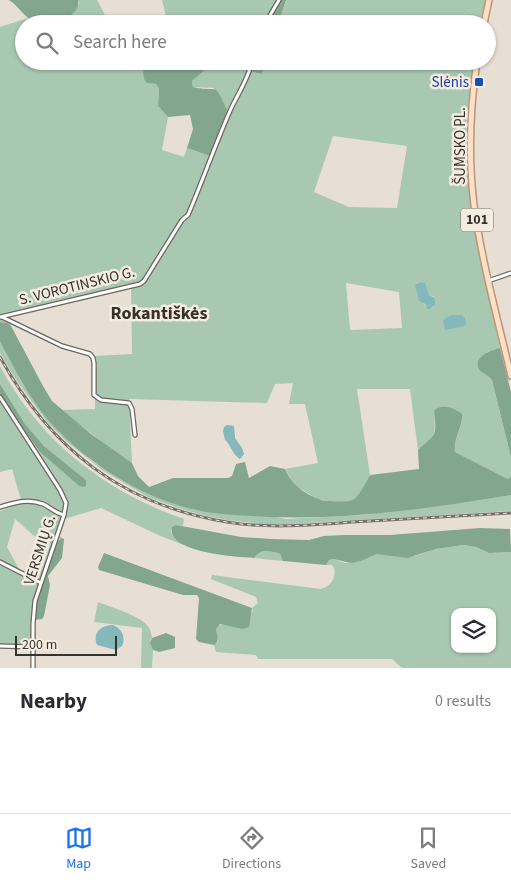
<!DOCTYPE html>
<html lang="en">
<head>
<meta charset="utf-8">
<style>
	:root { --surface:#fff; --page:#f2f2f3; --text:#2b2b33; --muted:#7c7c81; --line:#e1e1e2; --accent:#1a73e8 }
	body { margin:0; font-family:"Source Sans 3",sans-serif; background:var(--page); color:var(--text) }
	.controls { position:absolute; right:15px; bottom:15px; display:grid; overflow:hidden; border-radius:10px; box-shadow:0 1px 4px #0004 }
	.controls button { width:45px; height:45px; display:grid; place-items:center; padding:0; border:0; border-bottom:1px solid var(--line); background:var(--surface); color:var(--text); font:25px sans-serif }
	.scale { position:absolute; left:15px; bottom:12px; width:102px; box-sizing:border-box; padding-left:5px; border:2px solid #36332f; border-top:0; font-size:14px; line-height:18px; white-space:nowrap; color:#36332f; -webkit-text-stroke:4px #f5ece1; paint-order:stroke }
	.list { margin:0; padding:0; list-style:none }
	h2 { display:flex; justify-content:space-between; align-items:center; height:65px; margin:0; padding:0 20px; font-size:21px }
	h2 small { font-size:16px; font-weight:400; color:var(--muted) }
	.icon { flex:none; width:28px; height:28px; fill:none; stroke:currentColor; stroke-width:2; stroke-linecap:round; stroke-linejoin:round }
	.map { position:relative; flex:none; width:511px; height:668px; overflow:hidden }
	.search { position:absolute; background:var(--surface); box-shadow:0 1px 4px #0004; left:15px; right:15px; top:15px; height:55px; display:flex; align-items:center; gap:12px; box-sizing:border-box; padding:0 18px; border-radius:28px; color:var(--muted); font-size:19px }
	.sheet { height:145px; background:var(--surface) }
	nav { display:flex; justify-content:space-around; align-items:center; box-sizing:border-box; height:70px; border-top:1px solid var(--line); background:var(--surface); font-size:14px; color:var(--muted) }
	nav a { display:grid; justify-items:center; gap:2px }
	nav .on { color:var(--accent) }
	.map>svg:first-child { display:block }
	.green { fill:#a9c8b2; fill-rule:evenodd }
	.forest { fill:#83a78e }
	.water { fill:#84b8ba }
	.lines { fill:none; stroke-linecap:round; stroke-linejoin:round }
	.street-casing { stroke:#6d665d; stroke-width:5.5 }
	.primary-casing { stroke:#b99679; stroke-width:8 }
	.street { stroke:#fff; stroke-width:3 }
	.primary { stroke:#ffe0c7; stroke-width:5 }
	.rail-casing { stroke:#76716b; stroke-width:3 }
	.rail { stroke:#f5ece1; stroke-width:1; stroke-dasharray:4; stroke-linecap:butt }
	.transit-dot { fill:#1a4fb4; stroke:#f5ece1; stroke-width:2 }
	.labels { text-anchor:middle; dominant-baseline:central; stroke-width:5; stroke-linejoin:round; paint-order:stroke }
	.shield { fill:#f5ece1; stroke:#6f6a64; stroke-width:1 }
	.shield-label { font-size:14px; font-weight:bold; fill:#36332f }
	.transit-label { font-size:15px; fill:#164399; stroke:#f5ece1; text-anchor:end }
	.street-label { font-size:15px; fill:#36332f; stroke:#f5ece1 }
	.quarter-label { font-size:18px; font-weight:bold; fill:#383129; stroke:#f5ece1 }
</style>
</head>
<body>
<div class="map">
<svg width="511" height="668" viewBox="0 0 511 668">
	<rect width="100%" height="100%" fill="#e7dfd4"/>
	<!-- green -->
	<path class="green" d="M78,0H97L110,24H57L64,20L79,4Z
		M162,0H282L268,24H237L230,17L167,21Z
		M286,0H486L482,24H278Z
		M28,18L42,24H24V61H147L143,71L152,84H156L159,89L158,106L168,117L162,150L184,157L187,148L210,156L214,88L193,87L192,81L212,64L216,63L262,74L266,61H475C472,80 468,99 467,118C464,196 483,272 500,348L487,352L483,373L489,376L492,380L511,457V476L508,479L504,477L455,452C453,439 463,428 462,414L457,410L444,407L434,411C436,436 436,434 418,450L410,389H357L370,475L358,498L353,501H322L295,486L285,469L318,463L305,404H289L293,383L275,384L267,403L129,399L132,463L111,449L61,410L95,409V356L132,354L131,285L61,300L10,316L11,326L7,323L0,322V27ZM333,136L407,146L397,208L349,207L314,192ZM346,283L399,292L402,328L350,330ZM417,292H427L429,295L435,297L434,307L427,309C424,302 418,300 417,292Z
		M0,340L22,383L42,412L60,433L93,462L118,478L145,492L286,519L364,515L461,503L511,495V511L273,525L227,520L202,515L175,507L148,497L102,470L66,441L47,422L14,377L0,353Z
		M0,366C39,440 105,492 184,519L183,526L176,525L172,527L171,532L174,537L184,545L158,535L101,508L64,519L59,535L62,538L58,540L34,620L31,622L30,644L0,645V511L22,503L12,469L0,472V393L18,422L40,452L79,486L86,480L44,446L25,424L0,384ZM15,519L33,535L50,545L38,579L19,569L7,547Z
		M463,545L476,547L489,553L511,552V668H402L392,659H258L256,655L216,652L214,645L218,641L216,629L217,626L225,624L242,629L253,610L252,608L258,603L256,597L211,579L212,575L321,589C330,587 337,577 334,568L332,565H326L329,560L333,559L345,563L361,561L377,554H392L401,557L415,556L436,549ZM455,612H492V649H455Z
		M264,550L280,554L283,561L254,558L256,554Z
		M98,602C111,607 140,616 148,626C151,630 151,634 152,638L150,640L153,650L152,668H141L142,628L94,622Z"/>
	<!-- forest -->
	<path class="forest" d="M9,0H78C79,8 76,11 70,16C57,25 39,28 26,16C20,11 16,4 9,0Z
		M282,0H286L278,24H268Z
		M230,17L237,24H167V21Z
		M147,61H266L262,74L216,63L212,64L192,81L193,87C220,93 213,80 227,110L210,156L187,148L193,129L190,115L168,117L158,106L159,89L156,84L147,83L144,79L143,71Z
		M0,322L7,323L11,326L43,386L52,401L91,434L132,463L138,476L149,487L173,478H228L232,476L236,464L245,462L249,478L270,466L285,469C294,488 303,492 323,501C357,501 353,506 370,475L419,469L418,450C436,433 437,437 434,411C441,403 455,408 462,414C463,427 453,439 455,452L504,477L508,479L511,476V495C426,509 338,522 252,516C229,515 203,513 181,506C131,491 84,460 49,421C33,402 20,380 9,358C6,352 2,346 0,341C0,335 0,328 0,322Z
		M500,348L511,392V457L492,380C488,374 482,374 479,369C473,356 492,350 500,348Z
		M0,384L25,424L44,446L86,480V486L84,487L79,486L40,452L18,422L0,393Z
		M176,525L241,537L272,539L309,540L324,536L344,535H390L480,528L510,529L511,552L489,553L476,547L463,545L436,549L407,558L377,554L361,561L351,563L333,559L329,560L326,565L283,561L280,554C269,551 261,548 254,558C237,557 166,553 172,527Z
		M62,538L64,539L62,558L48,576L50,585L44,616L42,619L34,620L40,589L56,542Z
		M104,553L252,608L249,627L242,629L220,624L216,629C217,635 220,641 214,645L199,642L196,639L199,598L197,595H183L99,570L98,567Z
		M166,633L175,637V648L159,652L153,650L150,643L152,638Z"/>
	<!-- water -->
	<path class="water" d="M421,282L425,283L429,295L435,298V305L430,309H427L425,304L419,301L415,285Z
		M452,315H462L465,318L466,324L464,326L445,330L443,321L446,318Z
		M227,425L234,426L235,438L242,448L244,454L240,459C232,454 231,445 225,440L223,431L224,427Z
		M113,625C122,629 126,637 122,646L116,650L97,645C92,633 101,625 113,625Z"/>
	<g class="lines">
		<!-- street casing -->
		<g class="street-casing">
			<path id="street" d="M265,24L279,0
				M488,281L511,273
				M0,317L140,284L144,281L182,220L188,215C203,180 215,145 230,111C237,95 249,78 252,61
				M2,317L62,346L90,354L93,358L94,363V395L101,400L129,403L132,409L135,435
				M0,397L60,490L66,503L64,515L35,601L33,624V668
				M0,507C14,503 28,498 43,504C50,507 55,513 64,515
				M0,562L41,583
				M0,646L33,647"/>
		</g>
		<!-- primary casing -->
		<g class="primary-casing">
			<path id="primary" d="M484,24L489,0
				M477,61C470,109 468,157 474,205C482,263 498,320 511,376"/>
		</g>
		<!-- street -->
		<use href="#street" class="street"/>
		<!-- primary -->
		<use href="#primary" class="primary"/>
		<!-- rail casing -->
		<g class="rail-casing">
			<path id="rail" d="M0,357C50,449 123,505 227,522C268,529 311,525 352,522C405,519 458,516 511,513"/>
		</g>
		<!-- rail -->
		<use href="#rail" class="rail"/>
	</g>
	<!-- markers -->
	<rect class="transit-dot" x="474" y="77" width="10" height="10" rx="2.5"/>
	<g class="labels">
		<!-- shield labels -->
		<rect class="shield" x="461" y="208.5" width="32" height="23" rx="4"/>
		<g class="shield-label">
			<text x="477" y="220">101</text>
		</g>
		<!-- transit labels -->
		<g class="transit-label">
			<text x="469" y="82">Slėnis</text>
		</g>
		<!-- street labels -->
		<g class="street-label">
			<text transform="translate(460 146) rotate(-90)">ŠUMSKO PL.</text>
			<text transform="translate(77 286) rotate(-14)">S. VOROTINSKIO G.</text>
			<text transform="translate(40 550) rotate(-72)">VERSMIŲ G.</text>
		</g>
		<!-- quarter labels -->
		<g class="quarter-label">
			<text x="159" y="313">Rokantiškės</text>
		</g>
	</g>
</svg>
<div class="controls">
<button><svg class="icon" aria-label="layers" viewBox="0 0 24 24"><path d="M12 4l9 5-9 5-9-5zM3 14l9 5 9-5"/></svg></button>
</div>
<div class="scale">200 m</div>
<div class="search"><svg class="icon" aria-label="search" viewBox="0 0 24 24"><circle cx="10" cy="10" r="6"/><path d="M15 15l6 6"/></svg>Search here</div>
</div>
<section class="sheet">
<h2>Nearby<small>0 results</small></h2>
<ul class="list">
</ul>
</section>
<nav>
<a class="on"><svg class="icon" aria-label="map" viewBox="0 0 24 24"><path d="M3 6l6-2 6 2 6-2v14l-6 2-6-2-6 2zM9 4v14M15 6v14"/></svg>Map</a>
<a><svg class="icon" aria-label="directions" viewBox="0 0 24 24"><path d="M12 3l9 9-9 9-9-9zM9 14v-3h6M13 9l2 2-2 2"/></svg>Directions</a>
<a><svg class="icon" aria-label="saved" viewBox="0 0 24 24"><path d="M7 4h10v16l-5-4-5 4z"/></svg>Saved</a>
</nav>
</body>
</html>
